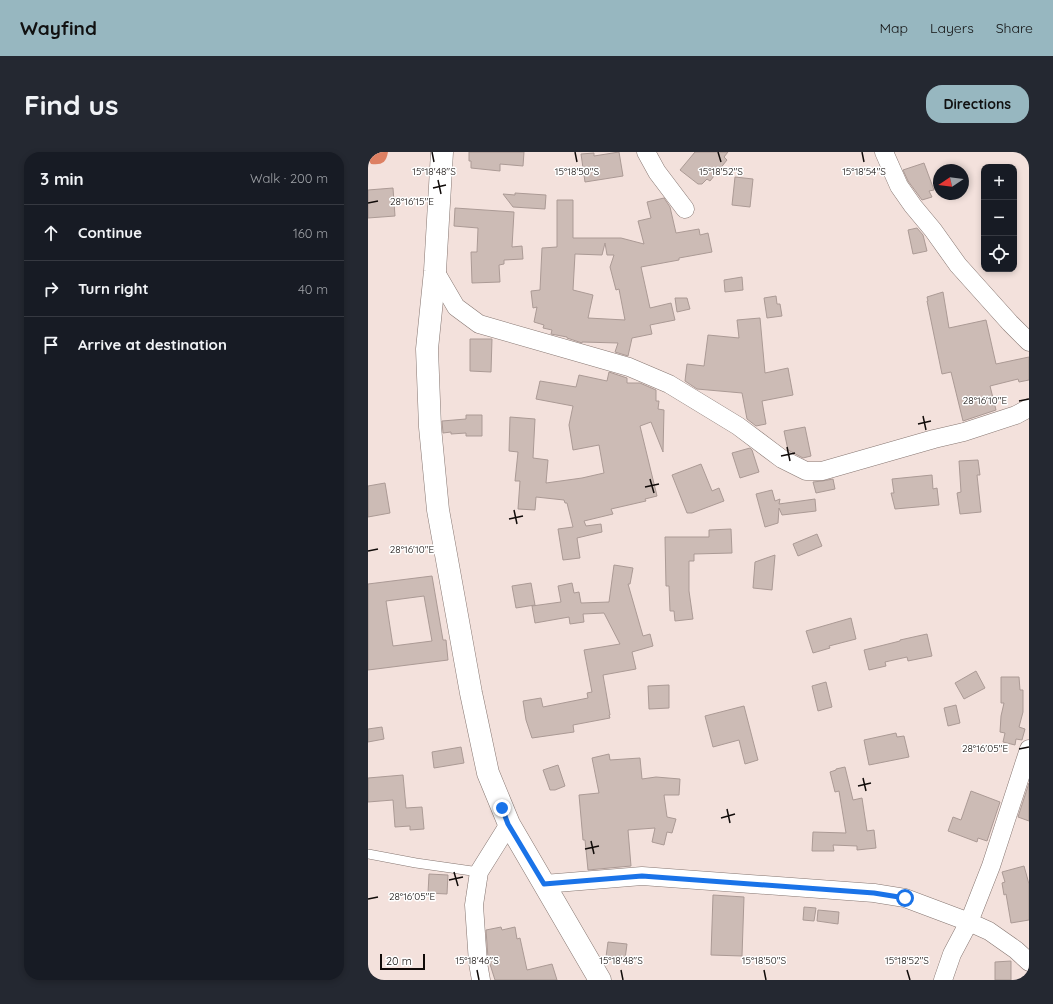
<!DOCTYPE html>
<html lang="en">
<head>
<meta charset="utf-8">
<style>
	:root { --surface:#171b24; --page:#242831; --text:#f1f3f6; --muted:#9ea1a6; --line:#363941; --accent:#97b7c0 }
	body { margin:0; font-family:Quicksand,sans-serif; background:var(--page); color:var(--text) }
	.controls { position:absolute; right:12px; top:12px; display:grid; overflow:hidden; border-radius:8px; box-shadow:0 2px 6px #0003 }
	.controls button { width:36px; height:36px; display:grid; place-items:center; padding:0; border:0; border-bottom:1px solid var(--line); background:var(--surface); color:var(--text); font:20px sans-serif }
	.compass { position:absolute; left:565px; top:12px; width:36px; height:36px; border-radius:50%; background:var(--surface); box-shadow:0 2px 6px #0003; rotate:257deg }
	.scale { position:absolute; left:12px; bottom:10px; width:45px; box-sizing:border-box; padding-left:4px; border:2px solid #100b09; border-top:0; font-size:11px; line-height:14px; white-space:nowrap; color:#100b09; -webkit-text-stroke:3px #fff; paint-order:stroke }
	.stop { position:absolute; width:12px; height:12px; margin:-9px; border:3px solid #1a73e8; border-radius:50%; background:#fff }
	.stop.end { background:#1a73e8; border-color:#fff; box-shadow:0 1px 4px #0008 }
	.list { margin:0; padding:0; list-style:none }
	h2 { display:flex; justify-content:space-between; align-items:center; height:52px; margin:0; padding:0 16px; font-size:17px }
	h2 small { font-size:13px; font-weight:400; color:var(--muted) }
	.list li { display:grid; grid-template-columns:26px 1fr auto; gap:12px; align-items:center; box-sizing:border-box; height:56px; padding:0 16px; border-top:1px solid var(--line) }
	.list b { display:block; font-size:15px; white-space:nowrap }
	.list em { font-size:13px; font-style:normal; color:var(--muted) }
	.icon { flex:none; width:22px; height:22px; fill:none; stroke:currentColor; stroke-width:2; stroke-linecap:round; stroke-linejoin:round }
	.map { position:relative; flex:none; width:661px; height:828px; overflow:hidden; border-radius:16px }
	header { display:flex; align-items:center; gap:24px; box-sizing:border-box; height:56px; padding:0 20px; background:var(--accent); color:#111 }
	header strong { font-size:19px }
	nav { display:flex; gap:22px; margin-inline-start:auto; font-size:14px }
	.intro { display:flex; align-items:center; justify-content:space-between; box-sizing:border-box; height:96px; padding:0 24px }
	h1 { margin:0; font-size:28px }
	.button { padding:10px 18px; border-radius:16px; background:var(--accent); color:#111; font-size:14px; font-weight:700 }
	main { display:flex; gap:24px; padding:0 24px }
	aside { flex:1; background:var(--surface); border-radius:16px; box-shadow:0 2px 6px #0003 }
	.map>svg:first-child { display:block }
	.water { fill:#dd8063 }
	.building { fill:#ccbbb5; stroke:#ab9a95; fill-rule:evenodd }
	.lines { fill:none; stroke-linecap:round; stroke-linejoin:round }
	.lane-casing { stroke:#867671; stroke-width:10 }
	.street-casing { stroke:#867671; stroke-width:19 }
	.secondary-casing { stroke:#867671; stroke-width:23 }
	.lane { stroke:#fff; stroke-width:9 }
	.street { stroke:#fff; stroke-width:18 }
	.secondary { stroke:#fff; stroke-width:22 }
	.route { stroke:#1a73e8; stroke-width:5 }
	.ticks { fill:none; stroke:#100b09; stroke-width:1.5 }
	.ticks-label { font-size:10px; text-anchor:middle; fill:#100b09; stroke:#fff; stroke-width:3; stroke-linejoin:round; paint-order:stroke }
</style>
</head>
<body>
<header>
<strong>Wayfind</strong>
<nav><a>Map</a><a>Layers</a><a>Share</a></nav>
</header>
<div class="intro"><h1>Find us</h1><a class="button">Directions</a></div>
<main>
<aside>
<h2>3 min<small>Walk · 200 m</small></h2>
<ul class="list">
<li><svg class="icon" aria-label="ahead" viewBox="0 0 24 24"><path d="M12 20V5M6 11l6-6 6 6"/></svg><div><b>Continue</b></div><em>160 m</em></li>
<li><svg class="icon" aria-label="right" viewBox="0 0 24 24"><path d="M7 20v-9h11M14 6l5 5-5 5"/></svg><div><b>Turn right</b></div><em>40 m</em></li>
<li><svg class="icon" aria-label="arrive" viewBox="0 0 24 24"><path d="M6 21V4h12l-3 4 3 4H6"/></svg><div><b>Arrive at destination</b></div></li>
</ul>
</aside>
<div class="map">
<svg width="661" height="828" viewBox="0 0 661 828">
	<rect width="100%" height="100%" fill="#f3e1dc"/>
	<!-- water -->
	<path class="water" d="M0,0H20C18,11 14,13 3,12L0,7Z"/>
	<!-- building -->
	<path class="building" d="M101,0H156L155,14L132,12V19L103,16V9H101Z
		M251,0L255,24L217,30L213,2L226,1V4Z
		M327,0H360L356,5L359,8L342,29L339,27L334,32H330L312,18Z
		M556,11L566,38L561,39L564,45L554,48L540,29L535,18Z
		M367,25L385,27L382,55L364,53Z
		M25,36L27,64L0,66V38Z
		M147,41L178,43L177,57L145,55L135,42L147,43Z
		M296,46L302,55L308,81L331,77L332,83L340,81L344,100L311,106V108L273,115L282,156L303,151L307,168L282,173L284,182L264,186L260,204L247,200L250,191L214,190V191L199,186V185L183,182L184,178L175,176L176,173L166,170L169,155L165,156L163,139L172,138L174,96L189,95V48H205V86H253L276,92L270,69L283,66L279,50ZM237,91L239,103H246L242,115L248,138L251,137L257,168L220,166L225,143L205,138L207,102L234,103Z
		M87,56L146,60L144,95L154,94L155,107L136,108V112L131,113L132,130L104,131L103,100H109L110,76L86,74Z
		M549,76L555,83L559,99L545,102L540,78Z
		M374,125L375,138L357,140L356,128Z
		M575,140L581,176L618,168L628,212L661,205V228L651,230L650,227L622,234L628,258L595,269L583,220L574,222L559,149H560L559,145Z
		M408,144L409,152H412L414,164L399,166L396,146Z
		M307,146H319L322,157L309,160Z
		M392,166L397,221L420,216L425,243L394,249L398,272L388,274L379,267L374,241L329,237L317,229L319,212L336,214L340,183L371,186L369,168Z
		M102,187H124L123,220L102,219Z
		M241,220L259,226V231H272L288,238V249H291L290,257L296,258L295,300L283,270L272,274L289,344L277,347L278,349L243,357L245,362L216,369L218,374L233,372L234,380L209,386L212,406L195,408L190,377L205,375L199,351H197L196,348L168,345L167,358L150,357L152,329H147L150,300L141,299L142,265L167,267L165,306L180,308L178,331L214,326L236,321L231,293L205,298L201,273L205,254L168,247L172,229L208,235L211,223L239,229Z
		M98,263H114V284H98V281L83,282V280L75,281L74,269L98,267Z
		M437,275L443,304L435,306L420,298L416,279Z
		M382,296L384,298L391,320L372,326L364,301Z
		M610,308L612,323H609L613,360L592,362L589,341L593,340L591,309Z
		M333,312L344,339L351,336L356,349L324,361H319L304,323Z
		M564,323L565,337L569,336L571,353L527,357L523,341H526L524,327Z
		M465,327L467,337L448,341L445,330L454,329Z
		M17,331L22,361L0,365V334Z
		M404,338L407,349L412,347L411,352L447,347L448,359L414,363L411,356L410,371L397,375L388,342Z
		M363,377L364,401L326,402V409H321V439L325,467L307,469L306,459H302L301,434H298L297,385H341V378Z
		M449,382L454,394L430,404L425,392Z
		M407,403L404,438L385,436L387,410Z
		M246,413L265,416L262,432H260L275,484L282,482L285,494L264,500L268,517L235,523L242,563H241L242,566L205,573L206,580L164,586L158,568L155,549L173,546L175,555L220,546L219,541L224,540L216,498L252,492L236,461L215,462L216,470L202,472L201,465L167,471L164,454L193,450L190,434L204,431L206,441L211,440L213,451L241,450Z
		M64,424L75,488H78L80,508L0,518V432ZM56,444L64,489L25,494L18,449Z
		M163,431L167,453L148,456L144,434Z
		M483,466L488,487L461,494L462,496L445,501L438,479Z
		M559,482L564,504L540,509L539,505L517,510L518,514L501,518L496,498L532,489V488Z
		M608,519L617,536L596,547L587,531Z
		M633,525H651L652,538H655V560L651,575L657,577L654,588L648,587L647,593L635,590L637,581L632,580L633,564L636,551H633Z
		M458,530L464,555L450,559L444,534Z
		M301,533V556L281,557L280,534Z
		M588,553L592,571L580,574L576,556Z
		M376,554L390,608L377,612L371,588L345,595L337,564Z
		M14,575L16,587L0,590V577Z
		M528,581L529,585L536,584L541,605L501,613L496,588Z
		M93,595L96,611L66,616L64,600Z
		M241,602L242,608L272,606L274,627L288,625L312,627L311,643H296L299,665L308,667L304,681L299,680L296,693L284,690L287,676L260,678L263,714L220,718L217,688H215L211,643L231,641L224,606Z
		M190,613L197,634L187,638H182L175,618Z
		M477,615L485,648L494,646L499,679L506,678L508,696L489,698V694L465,693L466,699H444L445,680L478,681L471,639L467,640L462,620L468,618V617Z
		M35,623L38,656L54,655L56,677L42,678V674L27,675L25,648L0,650V626Z
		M661,631V669L650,665Z
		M603,639L632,650L619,689L610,686L609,690L580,679L585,665L593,668Z
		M656,714L661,732V768L643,771L638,742L636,743L634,731L637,730L634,720Z
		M61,722L80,723L79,742L60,741Z
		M345,743L376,745L374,804L343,803Z
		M436,755L448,756L446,769L435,768Z
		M450,758L471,760L470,772L449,769Z
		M133,775L134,778L147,775L149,787L152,786L159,818L184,812L189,828H127L120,806L118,778Z
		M240,790L259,792L257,807L238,805Z
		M643,809V828H627V810Z"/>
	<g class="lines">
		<!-- lane casing -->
		<g class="lane-casing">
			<path id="lane" d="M0,702L48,711L111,720"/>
		</g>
		<!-- street casing -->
		<g class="street-casing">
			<path id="street" d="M278,0L289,20L317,57
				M516,0L531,34L545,54L565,78L590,113L642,171L661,190
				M67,119L88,155L111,172L261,215L301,232L370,274L414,307L438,319H454L566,287L596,280L648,263L661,256
				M176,732L274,724L506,741L537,746L601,770L621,779L648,798L661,810
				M113,828L110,811L106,753L111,720L141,672
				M575,828L584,802L601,770L623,714L661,597"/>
		</g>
		<!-- secondary casing -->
		<g class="secondary-casing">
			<path id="secondary" d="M74,0L67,119L59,197L62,275L70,358L103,541L120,621L141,672L232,828"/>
		</g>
		<!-- lane -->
		<use href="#lane" class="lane"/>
		<!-- street -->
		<use href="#street" class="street"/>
		<!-- secondary -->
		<use href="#secondary" class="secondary"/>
	</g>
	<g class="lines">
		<!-- route -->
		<path class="route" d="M134,656L140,672L176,732L274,724L506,741L537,746"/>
	</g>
	<!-- ticks -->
	<path class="ticks" d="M64,0L66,10M207,0L209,10M350,0L353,10M494,0L496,10M70,28L73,42M65,36L78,33M0,51L10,49M651,249L661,247M555,264L558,278M550,272L563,269M419,295L422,309M413,304L427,301M282,327L286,341M277,335L291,332M146,358L149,372M141,367L155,364M0,399L10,397M651,597L661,595M495,626L498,639M490,634L503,631M359,657L362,671M353,666L367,662M223,689L226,702M217,697L231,694M86,720L90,734M81,728L95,725M0,747L10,745M109,818L111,828M253,818L255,828M396,818L398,828M539,818L542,828"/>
	<g class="ticks-label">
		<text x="66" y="23">15°18'48"S</text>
		<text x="209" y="23">15°18'50"S</text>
		<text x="353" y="23">15°18'52"S</text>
		<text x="496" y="23">15°18'54"S</text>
		<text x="44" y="53">28°16'15"E</text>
		<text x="617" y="252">28°16'10"E</text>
		<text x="44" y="401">28°16'10"E</text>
		<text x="617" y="600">28°16'05"E</text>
		<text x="44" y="748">28°16'05"E</text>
		<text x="109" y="812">15°18'46"S</text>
		<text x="253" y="812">15°18'48"S</text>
		<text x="396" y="812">15°18'50"S</text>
		<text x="539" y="812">15°18'52"S</text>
	</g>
</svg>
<div class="controls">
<button>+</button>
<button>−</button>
<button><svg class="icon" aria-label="locate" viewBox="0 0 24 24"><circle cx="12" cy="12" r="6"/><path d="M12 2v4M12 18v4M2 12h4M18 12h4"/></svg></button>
</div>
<svg class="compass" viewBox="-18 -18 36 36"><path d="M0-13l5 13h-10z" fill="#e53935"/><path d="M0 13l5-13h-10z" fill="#9ea1a6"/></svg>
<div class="scale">20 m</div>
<div class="stop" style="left:537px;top:746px"></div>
<div class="stop end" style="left:134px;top:656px"></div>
</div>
</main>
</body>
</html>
